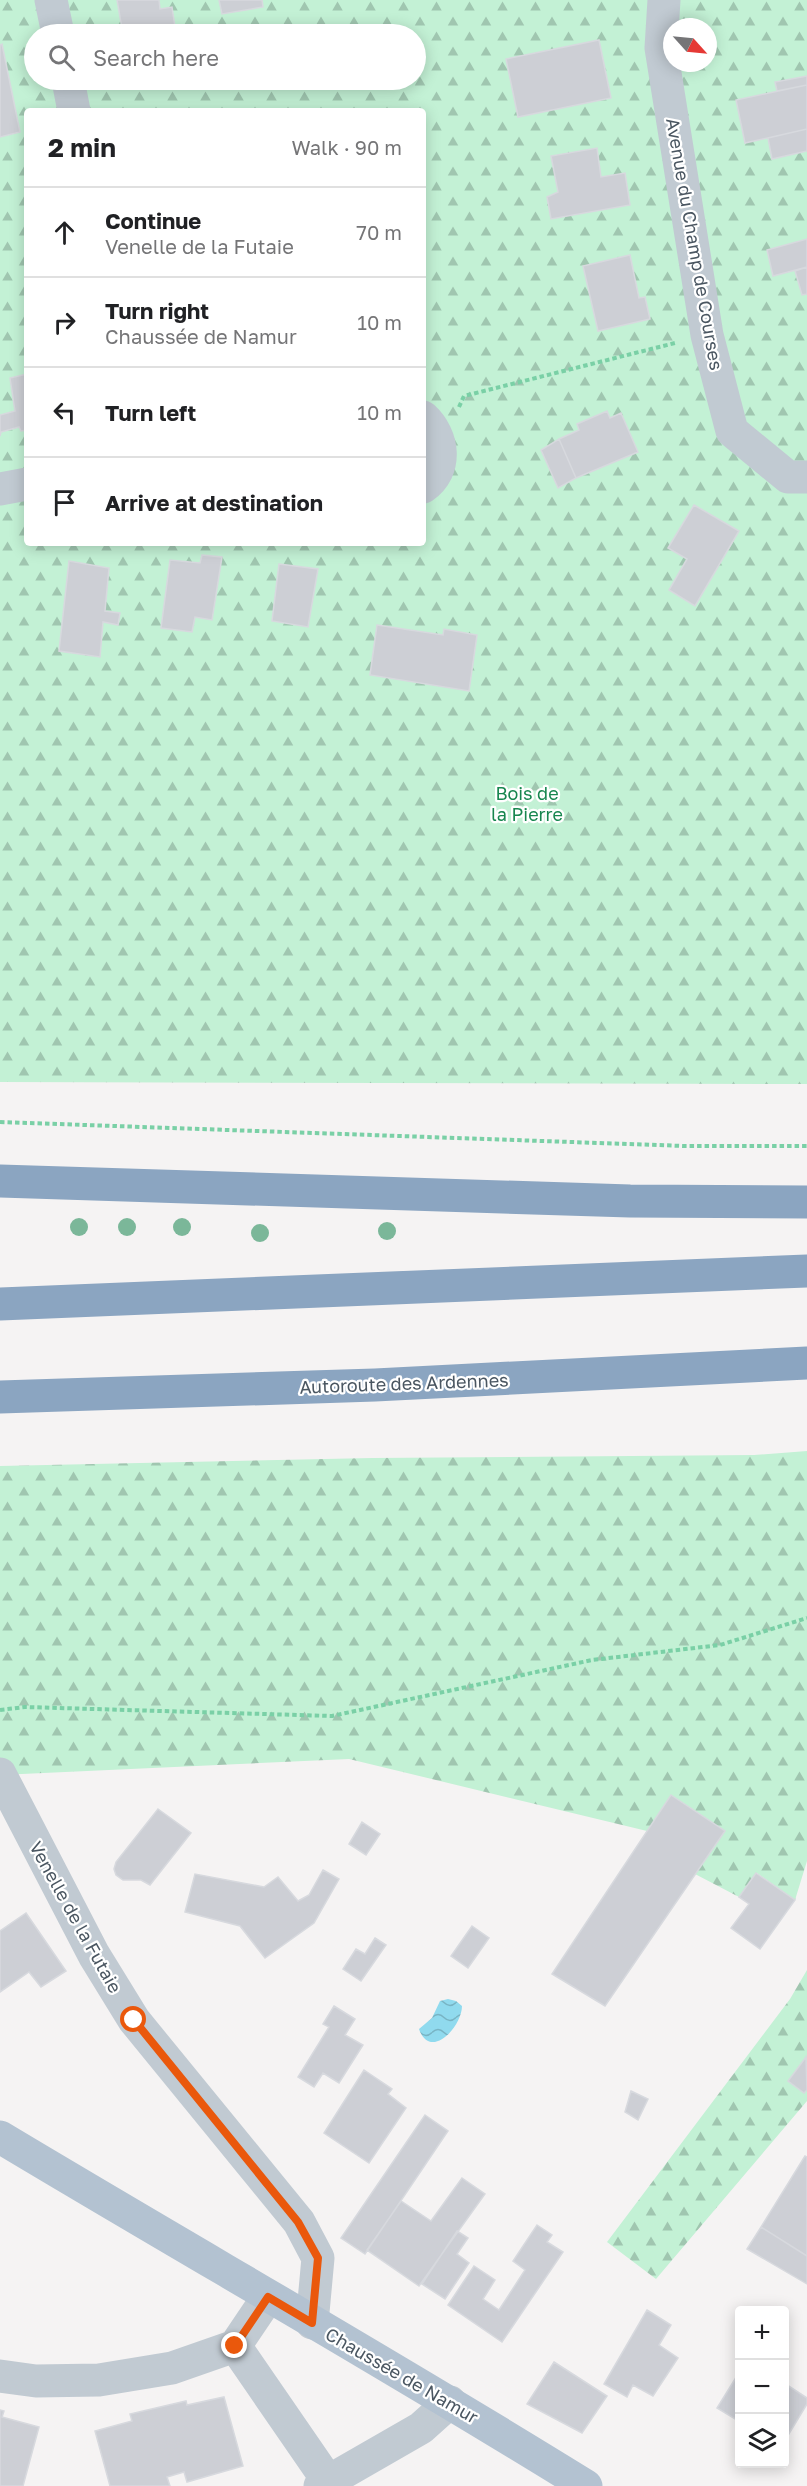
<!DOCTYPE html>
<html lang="en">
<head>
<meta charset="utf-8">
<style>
	:root { --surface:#fff; --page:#f6f6f6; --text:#202124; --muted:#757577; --line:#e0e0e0 }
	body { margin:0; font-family:"Golos Text",sans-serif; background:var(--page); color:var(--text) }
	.controls { position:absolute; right:18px; bottom:18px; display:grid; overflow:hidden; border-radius:6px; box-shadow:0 3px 15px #0003 }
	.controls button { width:54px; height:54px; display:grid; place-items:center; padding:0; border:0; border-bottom:2px solid var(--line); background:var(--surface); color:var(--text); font:30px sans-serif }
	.compass { position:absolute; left:663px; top:18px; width:54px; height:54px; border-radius:50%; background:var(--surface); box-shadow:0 3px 15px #0003; rotate:117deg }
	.stop { position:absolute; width:18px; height:18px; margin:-14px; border:4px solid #ea580c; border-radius:50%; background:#fff }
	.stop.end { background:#ea580c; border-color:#fff; box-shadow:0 2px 6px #0008 }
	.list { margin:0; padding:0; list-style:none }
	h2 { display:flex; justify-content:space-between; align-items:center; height:78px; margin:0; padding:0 24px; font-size:26px }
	h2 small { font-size:20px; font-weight:400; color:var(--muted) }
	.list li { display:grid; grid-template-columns:39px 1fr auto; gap:18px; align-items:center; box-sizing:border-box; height:90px; padding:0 24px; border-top:2px solid var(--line) }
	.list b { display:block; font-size:22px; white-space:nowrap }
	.list p { margin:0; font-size:20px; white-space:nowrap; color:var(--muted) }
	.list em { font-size:20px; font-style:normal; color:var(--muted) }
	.icon { flex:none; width:33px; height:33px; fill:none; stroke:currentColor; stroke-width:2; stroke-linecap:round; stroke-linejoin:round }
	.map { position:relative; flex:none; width:807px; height:2486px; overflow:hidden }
	.search { position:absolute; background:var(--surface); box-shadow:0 3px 15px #0003; left:24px; top:24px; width:402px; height:66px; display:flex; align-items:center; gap:15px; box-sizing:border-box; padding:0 21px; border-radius:33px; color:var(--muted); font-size:22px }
	.panel { position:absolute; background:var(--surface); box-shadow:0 3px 15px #0003; left:24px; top:108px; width:402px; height:438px; border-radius:6px }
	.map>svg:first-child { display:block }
	.forest { fill:url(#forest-firs); fill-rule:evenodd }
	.water { fill:url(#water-waves) }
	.building { fill:#cdcfd5; stroke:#d7d9de; stroke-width:1.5 }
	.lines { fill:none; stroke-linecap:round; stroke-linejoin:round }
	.path { stroke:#7ad0a6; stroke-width:4; stroke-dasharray:4.5 3; stroke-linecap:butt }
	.minor { stroke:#c1cad2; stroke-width:33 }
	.major { stroke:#b3c2d1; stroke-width:33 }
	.highway { stroke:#8ba5c1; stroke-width:33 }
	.tree { fill:#7bb799 }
	.route { stroke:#ea580c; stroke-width:8 }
	.labels { text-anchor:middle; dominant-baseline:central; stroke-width:4.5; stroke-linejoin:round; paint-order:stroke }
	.street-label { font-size:18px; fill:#4a5661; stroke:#fff }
	.park-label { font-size:18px; fill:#17864f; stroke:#fff }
</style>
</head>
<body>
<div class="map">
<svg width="807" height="2486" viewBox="0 0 807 2486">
	<defs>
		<pattern id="forest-firs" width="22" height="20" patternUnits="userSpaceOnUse" patternTransform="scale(1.5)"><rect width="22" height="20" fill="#c3f1d5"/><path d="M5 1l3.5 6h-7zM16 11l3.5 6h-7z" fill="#a0c6b0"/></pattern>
		<pattern id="water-waves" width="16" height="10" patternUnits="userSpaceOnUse" patternTransform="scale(1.5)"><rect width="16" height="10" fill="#90daee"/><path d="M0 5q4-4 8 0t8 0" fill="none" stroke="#78b4c4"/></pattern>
	</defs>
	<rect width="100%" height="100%" fill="#f5f3f3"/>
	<!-- forest -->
	<path class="forest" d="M0,0H807V1084L0,1082ZM672,27H708V63H672ZM34,34H416V80H34ZM27,111H423V543H27Z
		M807,1451V1861L795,1900L757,1873L739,1897L695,1874L725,1831L671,1795L647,1831L349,1759L0,1775V1466L372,1458L754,1455Z
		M807,1970V2101L656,2279L607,2242L790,1999Z"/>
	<!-- water -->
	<path class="water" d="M448,1999L456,2001L462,2006C462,2027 430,2061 419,2029L432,2018L440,2001Z"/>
	<!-- building -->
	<path class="building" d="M117,0H159L160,9L172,7L176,34H123Z
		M219,0H262L263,7L222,14Z
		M599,40L611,98L518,117L506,59Z
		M2,44L20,132L0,137V45Z
		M807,76V85L777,91L775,82Z
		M807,85V129L745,143L736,100Z
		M807,129V151L772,159L768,138Z
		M597,148L601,177L625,173L630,205L551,219L547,197L558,192L551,156Z
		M807,239V267L773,276L767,250Z
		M630,255L639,298L645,297L650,319L598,331L583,266Z
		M807,267V294L802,295L795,271Z
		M27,374V430L21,431L19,427L1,432L0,436V415L15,411L10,378Z
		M607,411L610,418L621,413L638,452L576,478L559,439L579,430L577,424Z
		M559,439L576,478L558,488L541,450Z
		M694,505L739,531L695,606L669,590L687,559L668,548Z
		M202,555L222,557L212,620L195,617L192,632L161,628L170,560L200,563Z
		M69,561L109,568L105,611L120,613L118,625L103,622L100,657L59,651Z
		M279,564L318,569L308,627L272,621Z
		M377,625L443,635L444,629L477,635L469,691L370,675Z
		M671,1795L725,1831L605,2006L552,1974Z
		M158,1809L191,1833L150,1885L141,1880H123L116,1875L114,1869L116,1862Z
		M362,1822L380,1834L366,1855L349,1844Z
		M323,1870L339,1879L314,1923L265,1958L240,1926L185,1912L195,1874L264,1887L278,1877L298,1901L309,1895Z
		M756,1873L795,1900L760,1949L731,1928L749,1904L739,1897Z
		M26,1913L66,1971L41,1987L29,1972L0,1992V1931Z
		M472,1926L489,1938L468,1968L451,1956Z
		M375,1938L386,1945L361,1981L343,1969L356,1949L365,1954Z
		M334,2006L355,2019L345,2035L363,2045L339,2083L323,2073L314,2087L298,2077L329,2027L323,2024Z
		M806,2057L807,2090L804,2093L788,2081Z
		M364,2070L392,2089L388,2094L406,2108L369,2163L324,2133Z
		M631,2091L648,2099L638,2120L625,2112Z
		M425,2115L448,2131L365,2254L341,2238Z
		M805,2156L807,2157V2256L761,2227Z
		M462,2178L485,2194L419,2286L367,2250L401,2201L431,2221Z
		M537,2225L552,2235L547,2242L563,2252L502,2342L448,2305L474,2266L495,2280L483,2299L499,2310L525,2270L513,2261Z
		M761,2227L807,2256V2284L747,2249Z
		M457,2231L468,2238L457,2254L469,2263L445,2299L422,2284Z
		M647,2310L671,2325L659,2345L678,2358L653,2396L633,2385L627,2397L604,2384Z
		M554,2362L607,2396L582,2433L527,2404Z
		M740,2371V2422L717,2408Z
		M784,2383L807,2398V2404L784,2442Z
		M224,2397L243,2466L187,2482L184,2472L167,2477L170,2486H110L95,2431L132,2421L130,2414L186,2401L187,2405Z
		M0,2410L4,2411L2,2417L39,2427L23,2486H0Z"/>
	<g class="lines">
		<!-- path -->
		<path class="path" d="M459,407L464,396L675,343
			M0,1122L685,1146H807
			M0,1710L25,1707L332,1716L592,1660L720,1645L807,1618"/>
		<!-- minor -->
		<path class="minor" d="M51,0L58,34
			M664,0L661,48L707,335L732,431L788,477H807
			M68,80L74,111
			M423,417C444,436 448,470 423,487
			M0,489L27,484
			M0,1774L94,1955L134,2020L299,2222L318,2258L312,2323
			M235,2346L328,2481
			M0,2376L36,2381L99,2380L172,2368L235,2346L268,2297
			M320,2486L421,2428L450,2402"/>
		<!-- major -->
		<path class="major" d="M0,2137C195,2254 393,2366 586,2486"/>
		<!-- highway -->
		<path class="highway" d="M0,1181L630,1201L807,1202
			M0,1304L807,1271
			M0,1397L375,1385L807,1363"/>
	</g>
	<!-- trees -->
	<g class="tree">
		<circle cx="79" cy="1227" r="9"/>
		<circle cx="127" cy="1227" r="9"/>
		<circle cx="182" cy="1227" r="9"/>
		<circle cx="387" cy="1231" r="9"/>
		<circle cx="260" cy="1233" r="9"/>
	</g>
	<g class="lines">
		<!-- route -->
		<path class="route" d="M134,2020L298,2222L318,2258L312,2323L268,2297L235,2346"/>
	</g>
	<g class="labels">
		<!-- street labels -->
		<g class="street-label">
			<text transform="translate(695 244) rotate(80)">Avenue du Champ de Courses</text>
			<text transform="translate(404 1383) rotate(-2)">Autoroute des Ardennes</text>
			<text transform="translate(76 1917) rotate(61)">Venelle de la Futaie</text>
			<text transform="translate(402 2375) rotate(30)">Chaussée de Namur</text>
		</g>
		<!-- park labels -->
		<g class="park-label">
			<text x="527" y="793">Bois de<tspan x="527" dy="21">la Pierre</tspan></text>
		</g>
	</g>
</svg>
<div class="controls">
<button>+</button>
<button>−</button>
<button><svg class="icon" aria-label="layers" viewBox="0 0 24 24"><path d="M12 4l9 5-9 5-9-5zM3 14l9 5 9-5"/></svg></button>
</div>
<svg class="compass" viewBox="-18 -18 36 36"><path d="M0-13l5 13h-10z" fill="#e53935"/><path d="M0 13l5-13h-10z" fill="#757577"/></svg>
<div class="stop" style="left:134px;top:2020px"></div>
<div class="stop end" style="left:235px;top:2346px"></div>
<div class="search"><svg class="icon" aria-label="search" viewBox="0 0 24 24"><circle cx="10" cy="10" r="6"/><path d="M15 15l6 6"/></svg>Search here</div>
<section class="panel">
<h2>2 min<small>Walk · 90 m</small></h2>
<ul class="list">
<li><svg class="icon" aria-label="ahead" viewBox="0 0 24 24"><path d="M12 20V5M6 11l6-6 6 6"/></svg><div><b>Continue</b><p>Venelle de la Futaie</p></div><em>70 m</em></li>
<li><svg class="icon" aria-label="right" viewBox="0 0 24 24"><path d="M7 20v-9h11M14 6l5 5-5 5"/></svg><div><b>Turn right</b><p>Chaussée de Namur</p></div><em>10 m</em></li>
<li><svg class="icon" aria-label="left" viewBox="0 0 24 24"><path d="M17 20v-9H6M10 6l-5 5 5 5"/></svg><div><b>Turn left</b></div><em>10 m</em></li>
<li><svg class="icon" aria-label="arrive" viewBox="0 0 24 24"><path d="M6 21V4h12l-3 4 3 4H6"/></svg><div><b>Arrive at destination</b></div></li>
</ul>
</section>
</div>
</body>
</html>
